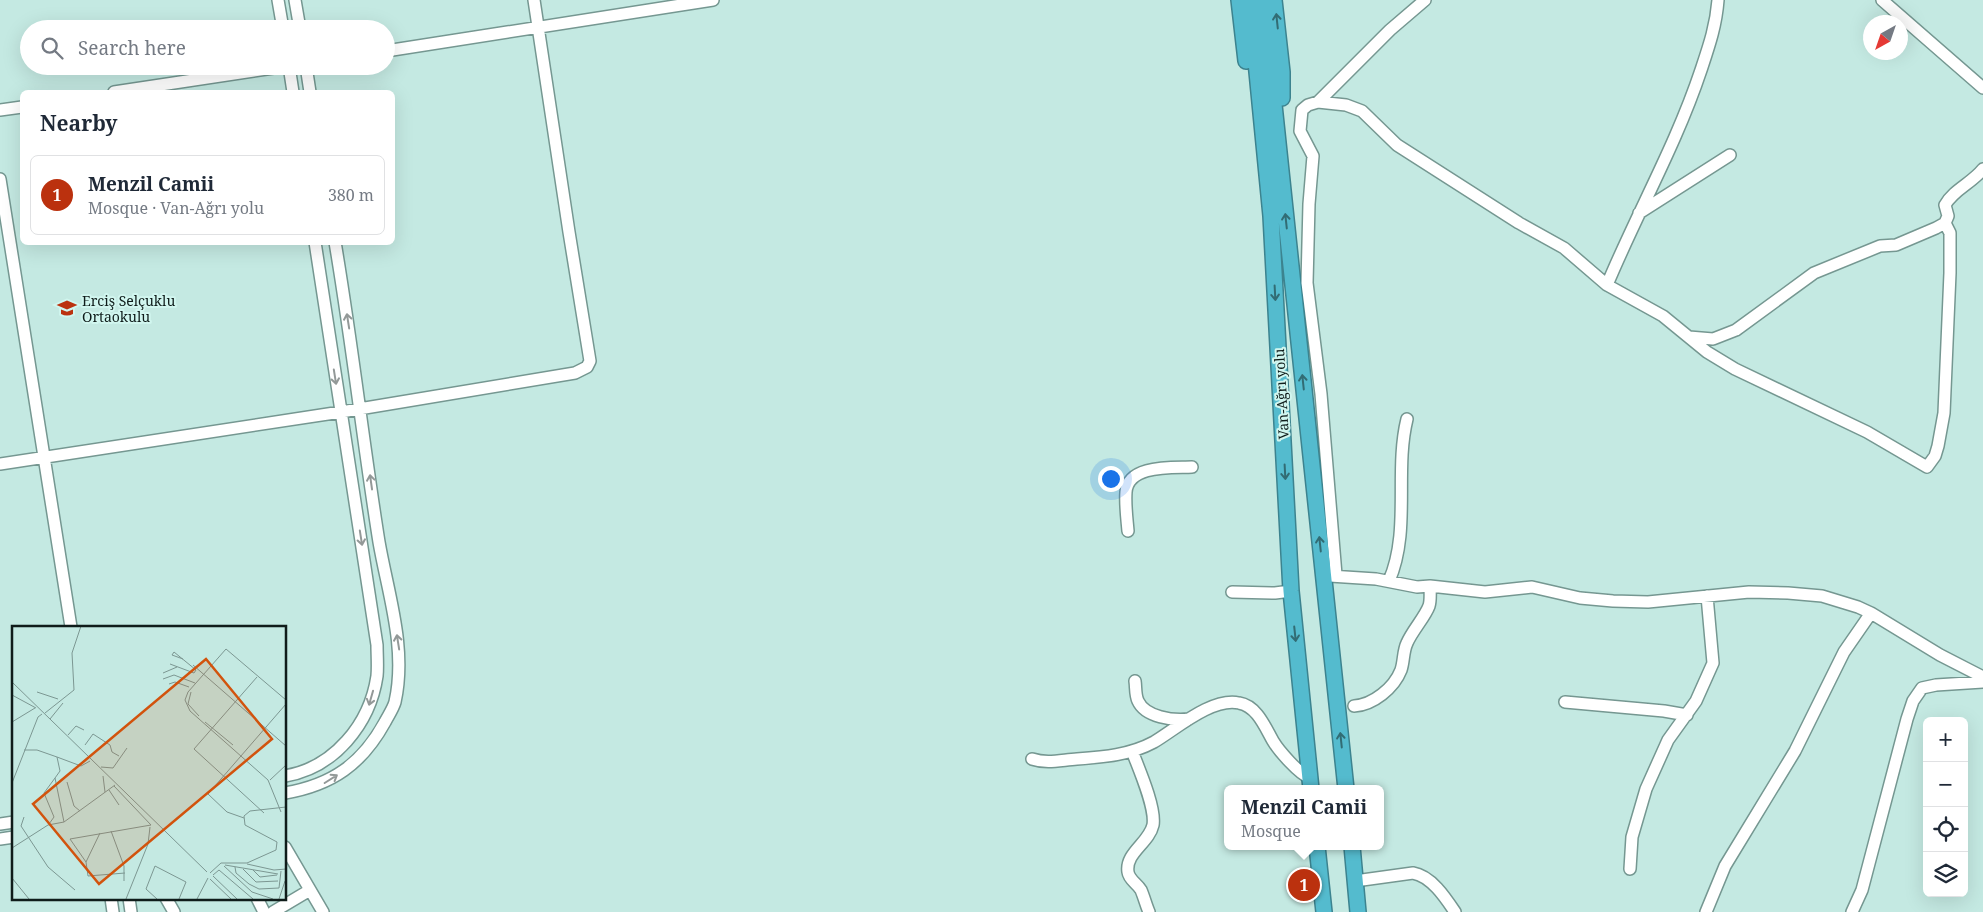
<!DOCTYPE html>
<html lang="en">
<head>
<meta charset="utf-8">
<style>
	:root { --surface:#fff; --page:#f6f6f7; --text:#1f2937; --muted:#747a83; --line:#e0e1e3; --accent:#bb310e }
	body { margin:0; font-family:"Noto Serif",serif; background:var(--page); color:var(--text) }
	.controls { position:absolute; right:15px; bottom:15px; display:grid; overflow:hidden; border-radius:8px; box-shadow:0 5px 20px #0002 }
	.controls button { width:45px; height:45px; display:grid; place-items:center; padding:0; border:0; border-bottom:1px solid var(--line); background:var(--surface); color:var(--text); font:25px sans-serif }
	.compass { position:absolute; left:1863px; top:15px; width:45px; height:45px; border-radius:50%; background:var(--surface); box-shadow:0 5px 20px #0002; rotate:220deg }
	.you { position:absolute; left:1110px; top:478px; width:18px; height:18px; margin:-12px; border:4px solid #fff; border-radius:50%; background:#1a73e8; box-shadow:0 0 0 8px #1a73e833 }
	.badge { display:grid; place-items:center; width:32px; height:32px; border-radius:50%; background:var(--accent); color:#fff; font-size:16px; font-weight:700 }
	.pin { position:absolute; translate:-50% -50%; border:2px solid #fff; box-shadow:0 1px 5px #0006 }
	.popup { position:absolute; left:1224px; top:785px; width:160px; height:65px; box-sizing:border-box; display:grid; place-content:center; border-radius:8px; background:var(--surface); filter:drop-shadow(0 1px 4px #0005); font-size:16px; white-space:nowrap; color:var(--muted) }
	.popup b { font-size:19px; color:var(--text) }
	.popup::after { content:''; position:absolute; left:50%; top:100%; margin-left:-10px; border:10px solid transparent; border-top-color:var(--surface) }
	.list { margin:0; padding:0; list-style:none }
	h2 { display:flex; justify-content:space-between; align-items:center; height:65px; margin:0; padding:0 20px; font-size:21px }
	h2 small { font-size:16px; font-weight:400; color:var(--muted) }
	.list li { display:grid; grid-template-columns:32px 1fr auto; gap:15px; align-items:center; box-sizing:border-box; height:80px; margin:0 10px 10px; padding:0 10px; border:1px solid var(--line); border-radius:8px }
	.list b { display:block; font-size:19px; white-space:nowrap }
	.list p { margin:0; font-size:16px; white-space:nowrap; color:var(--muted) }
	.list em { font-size:16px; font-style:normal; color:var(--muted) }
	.icon { flex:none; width:28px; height:28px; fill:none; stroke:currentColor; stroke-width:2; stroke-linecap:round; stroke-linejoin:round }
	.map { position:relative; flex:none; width:1983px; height:912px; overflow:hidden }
	.search { position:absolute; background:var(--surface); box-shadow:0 5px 20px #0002; left:20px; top:20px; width:375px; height:55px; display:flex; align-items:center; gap:12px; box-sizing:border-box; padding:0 18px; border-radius:28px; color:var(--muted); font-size:19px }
	.panel { position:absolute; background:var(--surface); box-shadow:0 5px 20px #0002; left:20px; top:90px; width:375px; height:155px; border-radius:8px }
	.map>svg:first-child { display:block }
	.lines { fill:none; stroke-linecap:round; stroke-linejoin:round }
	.minor-casing { stroke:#759791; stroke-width:14 }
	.highway-casing { stroke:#3c838f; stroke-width:18 }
	.minor { stroke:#fff; stroke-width:11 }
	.highway { stroke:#54bbce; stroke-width:15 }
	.oneway { stroke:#326c74 }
	.oneway2 { stroke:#939998 }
	.labels { text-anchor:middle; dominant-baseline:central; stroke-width:4; stroke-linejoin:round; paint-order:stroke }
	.poi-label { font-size:14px; fill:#0f1c1a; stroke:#d1f6ef; text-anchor:start }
	.street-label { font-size:14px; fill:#0f1c1a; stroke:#d1f6ef }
	.inset-road { fill:none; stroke:#7c9792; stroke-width:1 }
	.view { fill:#d2530d; fill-opacity:0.15; stroke:#d2530d; stroke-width:2.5 }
	.inset-edge { fill:none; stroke:#0f1c1a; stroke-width:2.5 }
</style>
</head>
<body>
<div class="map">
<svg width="1983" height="912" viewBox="0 0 1983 912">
	<rect width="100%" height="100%" fill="#c4e9e2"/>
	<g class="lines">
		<!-- minor casing -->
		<g class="minor-casing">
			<path id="minor" d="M278,0L283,29
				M295,0L300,29
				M1882,0L1983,88
				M386,51L713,0
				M289,66L293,92
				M306,66L310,92
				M114,92L287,66
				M1318,102L1390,30L1425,0
				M0,110L22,107
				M0,179L71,627
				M1639,213L1730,155
				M1607,285C1637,213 1676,145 1701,70C1709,46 1716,26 1718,0
				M1689,337L1713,339L1736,330L1814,273L1880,246L1896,245L1936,228L1945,223L1948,216L1945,205C1953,190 1972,183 1983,169
				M0,464L341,412L575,373L587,367L590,361L569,232L534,0
				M1128,531C1127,519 1125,505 1126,492C1128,464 1173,468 1192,467
				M1336,575L1321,394L1307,283L1309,204L1313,156L1300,131L1302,110L1308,105L1318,102L1346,105L1362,111L1397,145L1519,223L1564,248L1607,285L1663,316L1707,352L1735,369L1867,432L1927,467L1935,456L1938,446L1944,413L1950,273V233L1945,223
				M1330,576L1376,579L1417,587L1430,586L1485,592L1532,587L1580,598L1613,601L1648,602L1749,592L1788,593L1822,596L1858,607L1871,613L1844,652L1795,751L1725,866L1706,912
				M1389,581C1411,530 1394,472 1407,419
				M1232,592L1275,593L1291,591
				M1871,613L1940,655L1983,677
				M1135,681C1136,687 1135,695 1138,701C1145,717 1173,721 1189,719
				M1565,702L1664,711L1687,715
				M1354,706C1373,705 1394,688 1401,670C1404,661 1403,651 1407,643C1412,631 1425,617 1429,606C1431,600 1430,592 1430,586
				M1132,751C1139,769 1156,808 1153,825C1149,843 1125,853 1128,872C1129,880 1137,883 1141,890C1144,897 1146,905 1149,912
				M1032,759C1047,764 1061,760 1077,759C1104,757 1130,755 1154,742C1176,729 1212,697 1239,703C1257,706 1265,727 1273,741C1279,751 1299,774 1310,778
				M285,776C334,768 370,724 377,676C378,666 377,655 377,645L315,242
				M285,793C332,785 362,764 385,722C388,716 393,709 395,702C407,648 388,594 379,542C363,442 352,342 335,242
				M0,824L14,822
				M0,839L14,837
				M285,847L323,912
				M1630,869L1632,837L1646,789L1668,740L1696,701L1713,663L1707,596
				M1355,881L1413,873C1431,876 1445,897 1455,912
				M111,898L113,912
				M129,898L131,912
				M166,898L174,912
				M257,898L264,912
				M273,912L310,890
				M1852,912L1862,890L1907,719L1913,701L1922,688L1936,685L1983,682"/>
		</g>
		<!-- highway casing -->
		<g class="highway-casing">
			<path id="highway" d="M1239,0L1246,61
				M1250,0L1271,216L1291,591L1311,789
				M1263,0L1346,789
				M1274,0L1282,72V98
				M1317,846L1324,912
				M1352,846L1358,912"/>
		</g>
		<!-- minor -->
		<use href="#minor" class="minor"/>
		<!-- highway -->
		<use href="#highway" class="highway"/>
	</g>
	<!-- one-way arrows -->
	<defs><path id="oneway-shaft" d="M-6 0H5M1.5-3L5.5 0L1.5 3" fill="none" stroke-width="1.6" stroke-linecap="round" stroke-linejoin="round" transform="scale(1.25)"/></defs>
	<g class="oneway">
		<use href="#oneway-shaft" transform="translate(1277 21) rotate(-96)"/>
		<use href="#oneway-shaft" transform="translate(1286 221) rotate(-96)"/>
		<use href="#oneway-shaft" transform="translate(1275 293) rotate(87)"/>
		<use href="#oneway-shaft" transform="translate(1303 382) rotate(-96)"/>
		<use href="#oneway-shaft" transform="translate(1285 472) rotate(87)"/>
		<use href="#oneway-shaft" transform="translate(1320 544) rotate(-96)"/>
		<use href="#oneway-shaft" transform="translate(1295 634) rotate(84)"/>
		<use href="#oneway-shaft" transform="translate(1341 740) rotate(-96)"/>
	</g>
	<g class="oneway2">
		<use href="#oneway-shaft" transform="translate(348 321) rotate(-99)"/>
		<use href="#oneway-shaft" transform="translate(335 377) rotate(81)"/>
		<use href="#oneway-shaft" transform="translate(371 482) rotate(-98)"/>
		<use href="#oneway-shaft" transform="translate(361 538) rotate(81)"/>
		<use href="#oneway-shaft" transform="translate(398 642) rotate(-99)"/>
		<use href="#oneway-shaft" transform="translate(371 698) rotate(106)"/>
		<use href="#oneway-shaft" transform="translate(331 779) rotate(-32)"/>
	</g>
	<!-- icons -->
	<defs>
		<g id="school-bare" transform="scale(1.5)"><path d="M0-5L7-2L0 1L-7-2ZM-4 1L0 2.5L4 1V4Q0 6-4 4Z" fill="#bb310e" stroke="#d1f6ef" stroke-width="2.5" paint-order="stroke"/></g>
	</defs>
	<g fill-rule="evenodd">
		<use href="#school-bare" x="67" y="308"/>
	</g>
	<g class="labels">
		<!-- poi labels -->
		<g class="poi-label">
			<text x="82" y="300">Erciş Selçuklu<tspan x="82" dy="16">Ortaokulu</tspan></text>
		</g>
		<!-- street labels -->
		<g class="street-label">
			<text transform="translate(1281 394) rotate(-93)">Van-Ağrı yolu</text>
		</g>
	</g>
	<!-- overview -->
	<g transform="translate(12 626)">
		<rect width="274" height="274" fill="#c4e9e2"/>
		<path class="inset-road" d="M158,38L182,47L184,44L162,26L160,29L171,33M181,39L274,120M151,47L165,41M245,51L182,123L252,187M151,53L162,49L183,57M0,56L195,246M157,58L163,56L177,61M25,66L46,73M179,66L176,78L187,90M0,69L24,82M33,87L62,64L60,27L69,0M38,93L51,77M0,96L23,82M193,96L221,119M56,109L64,100L72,104M73,119L81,108L98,119L100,126L107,130M12,124H25L45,131M78,135L69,140L45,131L48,145L43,152L52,196L103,159M89,141L101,142L115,122M91,150L93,166M258,154L274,139M55,156L62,180L68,185M0,157L26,91L30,88M97,164L107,179M269,186L256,154L178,85L173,74L176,66L214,23L274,74M12,191L9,200L36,241L63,264M232,192L215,186L196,168L274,78M37,198L42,191L32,167L43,152M99,205L112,240V255M88,207L74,236L76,250L113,247M0,222L36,199L52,196M74,236L58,213L139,199L102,160M235,238L262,244L274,243M213,239L266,248M212,240L240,266L261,273M223,241L224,247L237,258L247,263L267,262L269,245M231,243L244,256L266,255M241,244L248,251L265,249M198,247L209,237H235L264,224L265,216L233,199L232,190L238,185L274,181M201,249L207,244L241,273M201,250L225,273M0,252L17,273M198,253L219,273M114,273L136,218L138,201M145,273L134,263L143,240L174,256L167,273M185,273L196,252M267,273L273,255"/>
		<path class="view" d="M194,33L260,113L87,258L21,178Z"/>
		<rect width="274" height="274" class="inset-edge"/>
	</g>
</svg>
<div class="controls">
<button>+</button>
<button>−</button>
<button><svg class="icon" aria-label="locate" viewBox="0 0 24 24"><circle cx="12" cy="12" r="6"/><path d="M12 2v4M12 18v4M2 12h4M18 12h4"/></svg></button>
<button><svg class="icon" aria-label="layers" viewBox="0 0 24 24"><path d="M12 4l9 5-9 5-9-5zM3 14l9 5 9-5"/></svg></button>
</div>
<svg class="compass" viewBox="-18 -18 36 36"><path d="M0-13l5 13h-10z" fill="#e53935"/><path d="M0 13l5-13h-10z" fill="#747a83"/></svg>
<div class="you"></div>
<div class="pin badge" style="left:1304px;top:885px">1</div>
<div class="popup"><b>Menzil Camii</b>Mosque</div>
<div class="search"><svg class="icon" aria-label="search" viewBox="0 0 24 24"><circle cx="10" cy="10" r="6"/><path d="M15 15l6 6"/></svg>Search here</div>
<section class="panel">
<h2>Nearby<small></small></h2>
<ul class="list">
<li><span class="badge">1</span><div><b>Menzil Camii</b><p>Mosque · Van-Ağrı yolu</p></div><em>380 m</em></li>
</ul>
</section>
</div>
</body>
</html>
